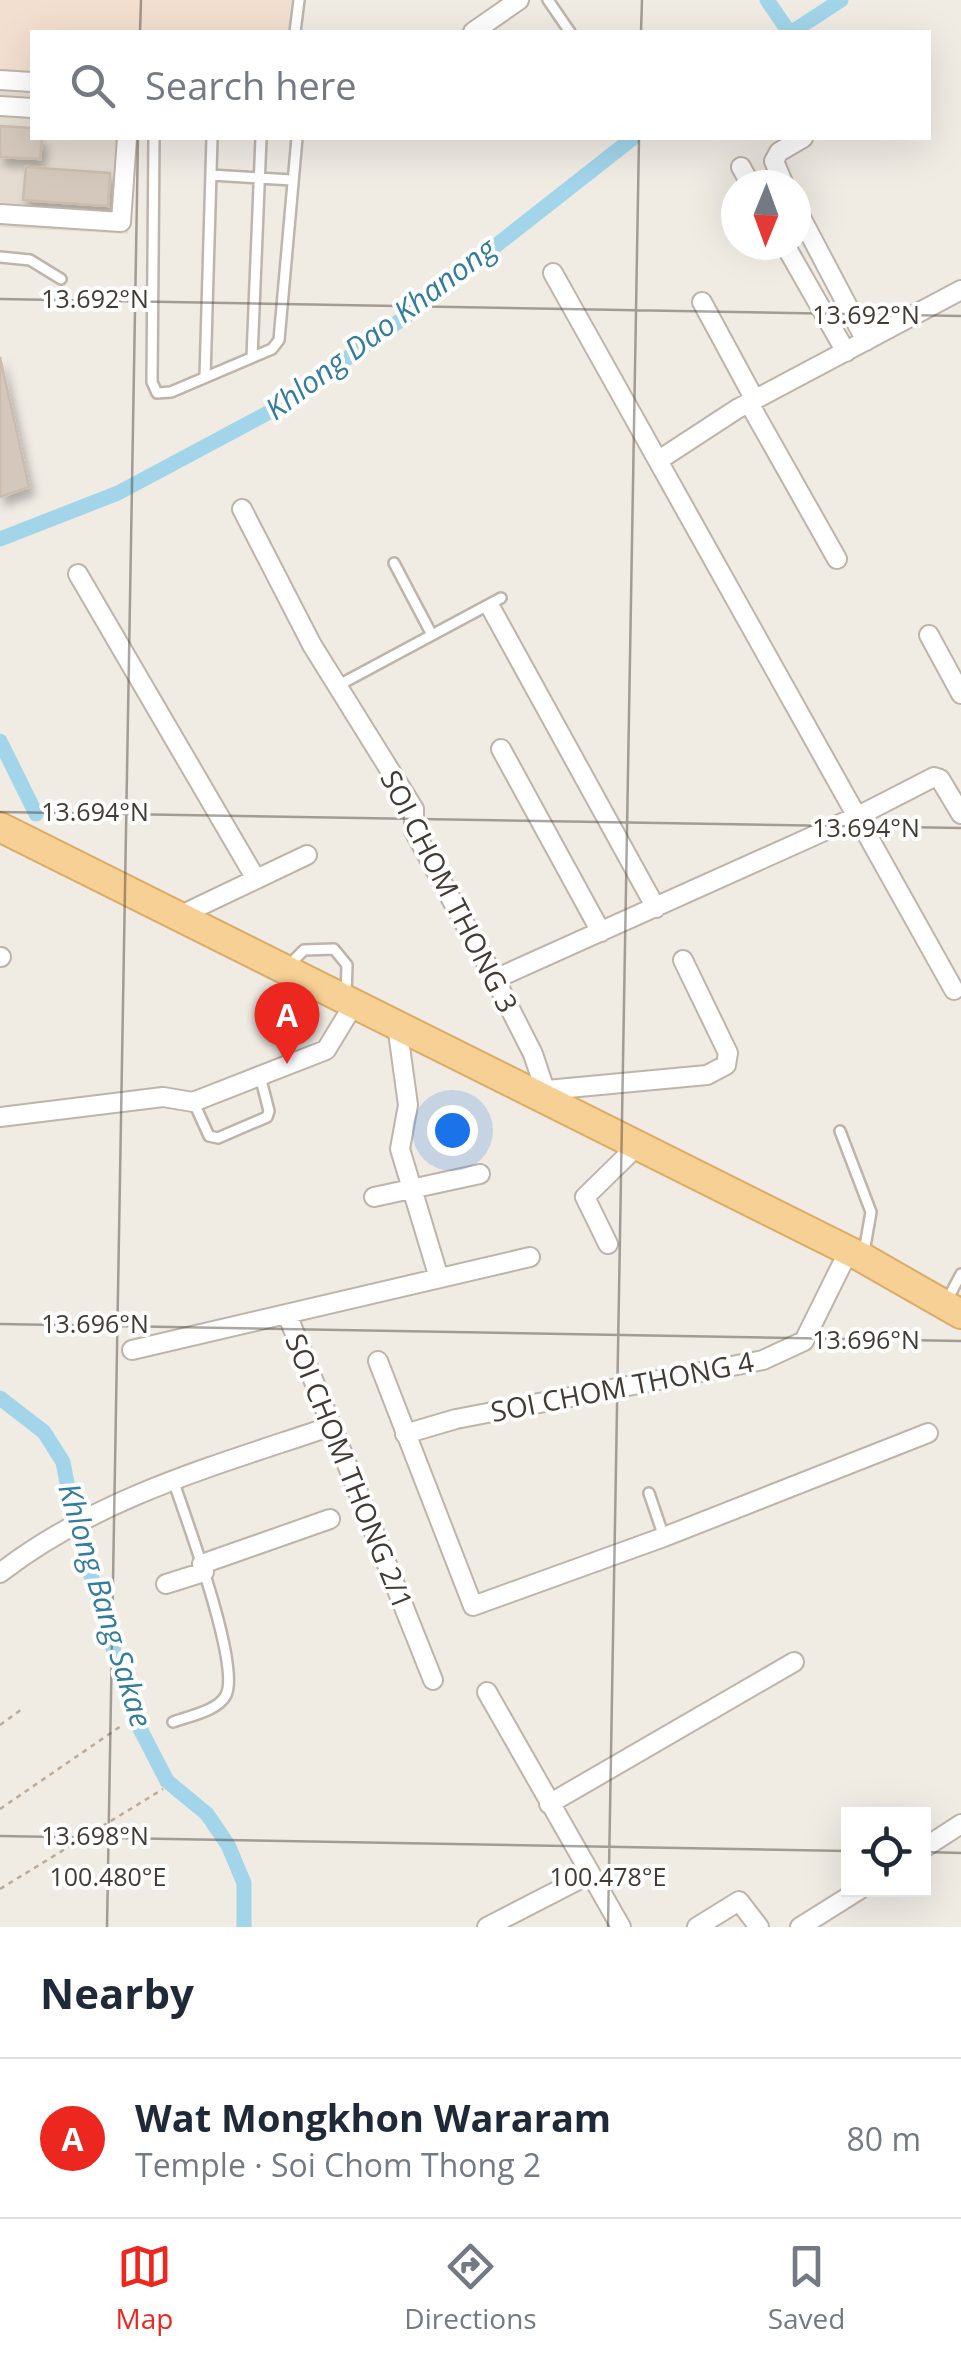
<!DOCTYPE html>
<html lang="en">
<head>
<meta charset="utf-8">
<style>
	:root { --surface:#fff; --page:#f6f6f7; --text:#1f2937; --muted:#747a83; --line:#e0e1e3; --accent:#eb271f }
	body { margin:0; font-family:"Open Sans",sans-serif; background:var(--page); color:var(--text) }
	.controls { position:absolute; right:30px; bottom:30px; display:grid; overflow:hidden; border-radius:0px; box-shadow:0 10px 40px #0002 }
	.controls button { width:90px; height:90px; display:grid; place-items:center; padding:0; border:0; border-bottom:2px solid var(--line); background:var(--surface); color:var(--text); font:50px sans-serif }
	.compass { position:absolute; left:721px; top:170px; width:90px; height:90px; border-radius:50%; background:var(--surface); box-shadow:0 10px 40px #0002; rotate:181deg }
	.you { position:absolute; left:452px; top:1130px; width:35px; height:35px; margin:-25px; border:8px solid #fff; border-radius:50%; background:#1a73e8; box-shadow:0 0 0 15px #1a73e833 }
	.badge { display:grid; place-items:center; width:65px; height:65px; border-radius:50%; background:var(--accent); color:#fff; font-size:32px; font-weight:700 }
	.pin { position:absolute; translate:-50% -82px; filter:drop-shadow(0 2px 5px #0008) }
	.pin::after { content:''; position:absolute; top:52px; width:35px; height:30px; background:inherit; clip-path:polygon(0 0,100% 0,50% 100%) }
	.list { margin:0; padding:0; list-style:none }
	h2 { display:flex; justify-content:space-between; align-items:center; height:130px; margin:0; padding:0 40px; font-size:42px }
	h2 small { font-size:32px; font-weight:400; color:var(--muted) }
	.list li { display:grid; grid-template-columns:65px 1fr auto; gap:30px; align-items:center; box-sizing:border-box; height:160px; padding:0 40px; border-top:2px solid var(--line) }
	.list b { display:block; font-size:38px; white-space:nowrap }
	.list p { margin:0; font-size:32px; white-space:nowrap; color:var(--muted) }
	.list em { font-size:32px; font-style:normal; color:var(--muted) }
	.icon { flex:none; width:55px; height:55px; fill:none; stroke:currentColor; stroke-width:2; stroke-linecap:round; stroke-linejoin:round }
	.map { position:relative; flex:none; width:961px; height:1927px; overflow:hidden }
	.search { position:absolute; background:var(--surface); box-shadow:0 10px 40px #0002; left:30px; right:30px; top:30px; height:110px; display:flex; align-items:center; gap:25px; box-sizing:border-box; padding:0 35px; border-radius:0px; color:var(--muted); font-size:38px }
	.sheet { height:290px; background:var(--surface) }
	nav { display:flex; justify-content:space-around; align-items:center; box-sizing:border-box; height:140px; border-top:2px solid var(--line); background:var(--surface); font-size:28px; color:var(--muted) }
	nav a { display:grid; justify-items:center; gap:5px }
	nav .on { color:var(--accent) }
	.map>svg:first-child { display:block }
	.residential { fill:#e4dcd1 }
	.commercial { fill:#f2dfcf }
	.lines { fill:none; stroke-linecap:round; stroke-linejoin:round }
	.canal { stroke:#a2d5ea; stroke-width:15 }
	.building { fill:#d4c8bc; stroke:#cbbcad; stroke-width:2.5; filter:url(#shadow) }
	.service-casing { stroke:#beb4aa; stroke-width:14 }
	.minor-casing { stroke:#beb4aa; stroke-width:22 }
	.primary-casing { stroke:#dbab67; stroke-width:32 }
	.path { stroke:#bcab99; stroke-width:2.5; stroke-dasharray:5 5; stroke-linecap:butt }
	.service { stroke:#fff; stroke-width:9 }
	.minor { stroke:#fff; stroke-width:18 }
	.primary { stroke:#f7d095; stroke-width:28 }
	.ticks { fill:none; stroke:#423b34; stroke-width:2.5; stroke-opacity:0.45 }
	.labels { text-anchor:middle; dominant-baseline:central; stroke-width:8; stroke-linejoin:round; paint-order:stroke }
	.street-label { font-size:28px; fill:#423b34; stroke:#fff }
	.water-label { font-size:30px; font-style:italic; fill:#337c9e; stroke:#fff }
	.ticks-label { font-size:25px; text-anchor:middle; fill:#423b34; stroke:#fff; stroke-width:8; stroke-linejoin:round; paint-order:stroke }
</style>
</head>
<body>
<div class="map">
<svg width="961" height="1927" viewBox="0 0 961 1927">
	<defs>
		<filter id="shadow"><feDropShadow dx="4.5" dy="8" stdDeviation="5" flood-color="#0004"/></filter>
	</defs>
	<rect width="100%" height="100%" fill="#f0ebe3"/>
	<!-- residential -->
	<path class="residential" d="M0,88L32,90V138H135L128,234L0,227Z"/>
	<!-- commercial -->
	<path class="commercial" d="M0,0H291L288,32H32V78L0,76Z"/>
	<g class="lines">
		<!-- canal -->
		<path class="canal" d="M767,0L789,32
			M792,32L841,0
			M0,539L118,493L277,408L405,317L633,138
			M0,741L36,814
			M0,1398L44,1432L63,1462L73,1516L134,1717L167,1781L207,1814L228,1845L244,1883V1927"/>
	</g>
	<!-- building -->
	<path class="building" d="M0,126L32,128V138H42L40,159L0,157Z
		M26,167L110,173L108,206L23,200Z
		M0,357L29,487L0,497Z"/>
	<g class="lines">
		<!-- service casing -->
		<g class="service-casing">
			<path id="service" d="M548,0L570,32
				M295,32L299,0
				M154,138L152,382L157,393L171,392L272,349L279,340L297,138
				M211,175L292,180
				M0,257L30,260L61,279
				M252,357L261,138
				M205,377L212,138
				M394,563L432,635
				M339,685L501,598
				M288,966L304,950L334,949L347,965L346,995
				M194,1103L209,1136L218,1138L267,1117L269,1111L260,1076
				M840,1131L871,1212L864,1252
				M946,1302L961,1274
				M649,1493L664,1537
				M173,1722C189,1716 218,1711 226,1695C241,1665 185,1516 173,1480"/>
		</g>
		<!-- minor casing -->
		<g class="minor-casing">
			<path id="minor" d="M473,32L519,0
				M0,80L32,82
				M0,106L32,108
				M741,167L751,185
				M784,185L774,161L779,152L803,138
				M796,208L866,341
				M0,214L121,222L127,138
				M785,245L846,352
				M553,273L954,990
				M702,302L755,400
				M749,403L837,559
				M659,460L737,409L961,290
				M242,509L312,645L414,809V831L495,979L533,1054L549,1102
				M78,574L256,879
				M492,610L656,908
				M929,635L961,694
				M501,749L601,932
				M179,916L307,855
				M0,957H1
				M495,979L860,815L934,777L940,779L961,814
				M397,1025L408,1105L400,1149L439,1278
				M547,1090L707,1075L726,1065L728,1053L683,960
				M0,1117L163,1097L193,1102L326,1050L354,1004
				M374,1197L480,1174
				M608,1244L585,1197L637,1146
				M287,1314L433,1680
				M132,1350L530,1257
				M378,1361L473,1606L664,1537L928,1433
				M405,1434L456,1419L763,1360L804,1341L848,1252
				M202,1564L330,1519
				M0,1573C98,1497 217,1465 332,1426
				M166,1584L204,1572
				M487,1692L621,1927
				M549,1804L794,1662
				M924,1848L961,1824
				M487,1927L588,1875
				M697,1927L739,1901L759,1927
				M800,1927L859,1890"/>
		</g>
		<!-- primary casing -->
		<g class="primary-casing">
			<path id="primary" d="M0,827L863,1258L961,1314"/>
		</g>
		<!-- path -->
		<path class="path" d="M0,1725L22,1709
			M0,1809L121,1726
			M0,1889L163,1789"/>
		<!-- service -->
		<use href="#service" class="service"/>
		<!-- minor -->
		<use href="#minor" class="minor"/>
		<!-- primary -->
		<use href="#primary" class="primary"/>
	</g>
	<!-- ticks -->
	<path class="ticks" d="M140,32L141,0M641,32L642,0M0,299L961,316M0,812L961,828M0,1324L961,1341M0,1836L848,1851M924,1852L961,1853M107,1927L138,138M608,1927L639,138"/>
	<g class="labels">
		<!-- street labels -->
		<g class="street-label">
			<text transform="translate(450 891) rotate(63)">SOI CHOM THONG 3</text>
			<text transform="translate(622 1386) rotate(-11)">SOI CHOM THONG 4</text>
			<text transform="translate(350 1471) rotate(68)">SOI CHOM THONG 2/1</text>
		</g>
		<!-- water labels -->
		<g class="water-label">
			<text transform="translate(380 328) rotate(-37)">Khlong Dao Khanong</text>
			<text transform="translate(106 1605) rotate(73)">Khlong Bang Sakae</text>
		</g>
	</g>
	<g class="ticks-label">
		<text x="95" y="308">13.692°N</text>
		<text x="866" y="324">13.692°N</text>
		<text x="95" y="821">13.694°N</text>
		<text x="866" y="837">13.694°N</text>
		<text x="95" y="1333">13.696°N</text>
		<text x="866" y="1349">13.696°N</text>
		<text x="95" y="1845">13.698°N</text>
		<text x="108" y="1886">100.480°E</text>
		<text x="608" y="1886">100.478°E</text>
	</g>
</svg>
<div class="controls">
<button><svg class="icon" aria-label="locate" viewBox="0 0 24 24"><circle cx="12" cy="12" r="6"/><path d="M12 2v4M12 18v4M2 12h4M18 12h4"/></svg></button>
</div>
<svg class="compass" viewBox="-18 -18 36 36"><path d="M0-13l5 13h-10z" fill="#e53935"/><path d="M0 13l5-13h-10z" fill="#747a83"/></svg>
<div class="you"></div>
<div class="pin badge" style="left:287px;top:1064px">A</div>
<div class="search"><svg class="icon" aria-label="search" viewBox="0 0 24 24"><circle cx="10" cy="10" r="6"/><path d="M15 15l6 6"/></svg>Search here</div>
</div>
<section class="sheet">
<h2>Nearby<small></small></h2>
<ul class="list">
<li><span class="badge">A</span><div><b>Wat Mongkhon Wararam</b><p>Temple · Soi Chom Thong 2</p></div><em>80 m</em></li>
</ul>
</section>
<nav>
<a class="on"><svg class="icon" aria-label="map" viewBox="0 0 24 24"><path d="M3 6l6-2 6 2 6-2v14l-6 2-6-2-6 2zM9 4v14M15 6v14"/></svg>Map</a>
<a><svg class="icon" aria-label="directions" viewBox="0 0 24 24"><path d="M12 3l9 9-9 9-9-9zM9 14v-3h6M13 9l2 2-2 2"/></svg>Directions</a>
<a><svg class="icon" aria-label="saved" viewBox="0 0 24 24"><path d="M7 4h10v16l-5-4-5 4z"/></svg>Saved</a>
</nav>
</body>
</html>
